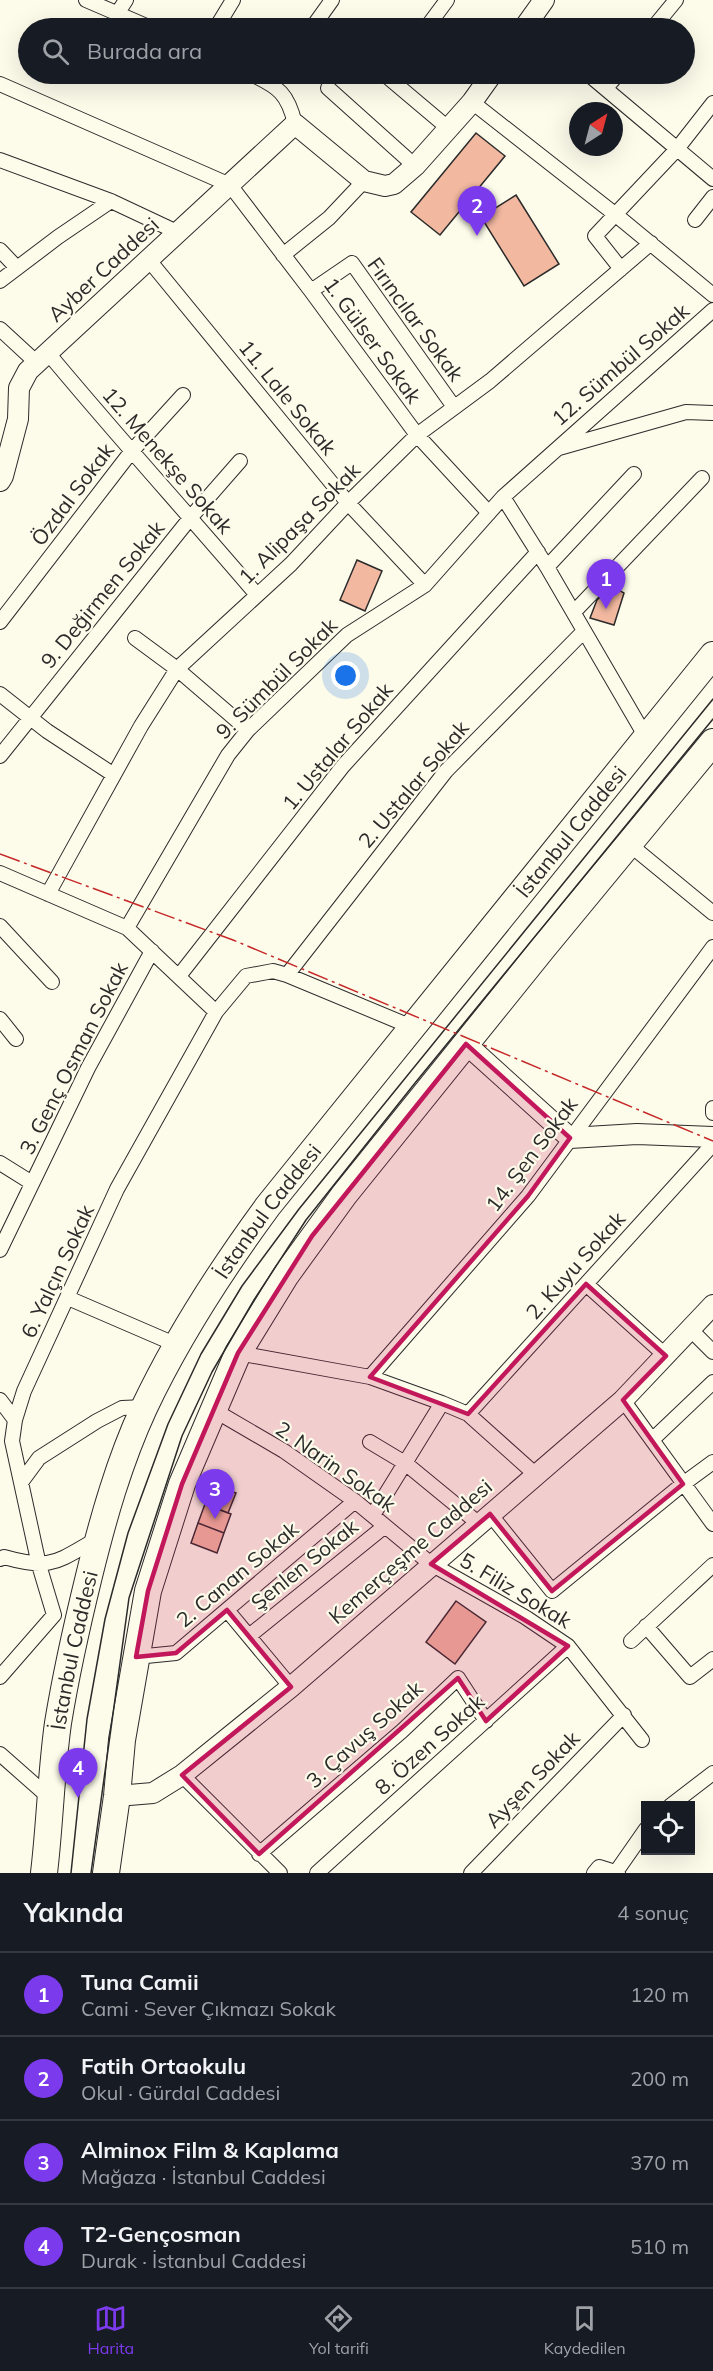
<!DOCTYPE html>
<html lang="tr">
<head>
<meta charset="utf-8">
<style>
	:root { --surface:#171b24; --page:#20242c; --text:#f1f3f6; --muted:#9ea1a6; --line:#363941; --accent:#7c3aed }
	body { margin:0; font-family:Mulish,sans-serif; background:var(--page); color:var(--text) }
	.controls { position:absolute; right:18px; bottom:18px; display:grid; overflow:hidden; border-radius:0px; box-shadow:0 6px 24px #0002 }
	.controls button { width:54px; height:54px; display:grid; place-items:center; padding:0; border:0; border-bottom:2px solid var(--line); background:var(--surface); color:var(--text); font:30px sans-serif }
	.compass { position:absolute; left:569px; top:102px; width:54px; height:54px; border-radius:50%; background:var(--surface); box-shadow:0 6px 24px #0002; rotate:36deg }
	.you { position:absolute; left:346px; top:676px; width:21px; height:21px; margin:-15px; border:4px solid #fff; border-radius:50%; background:#1a73e8; box-shadow:0 0 0 9px #1a73e833 }
	.badge { display:grid; place-items:center; width:39px; height:39px; border-radius:50%; background:var(--accent); color:#fff; font-size:20px; font-weight:700 }
	.pin { position:absolute; translate:-50% -50px; filter:drop-shadow(0 2px 3px #0008) }
	.pin::after { content:''; position:absolute; top:32px; width:21px; height:18px; background:inherit; clip-path:polygon(0 0,100% 0,50% 100%) }
	.list { margin:0; padding:0; list-style:none }
	h2 { display:flex; justify-content:space-between; align-items:center; height:78px; margin:0; padding:0 24px; font-size:26px }
	h2 small { font-size:20px; font-weight:400; color:var(--muted) }
	.list li { display:grid; grid-template-columns:39px 1fr auto; gap:18px; align-items:center; box-sizing:border-box; height:84px; padding:0 24px; border-top:2px solid var(--line) }
	.list b { display:block; font-size:22px; white-space:nowrap }
	.list p { margin:0; font-size:20px; white-space:nowrap; color:var(--muted) }
	.list em { font-size:20px; font-style:normal; color:var(--muted) }
	.icon { flex:none; width:33px; height:33px; fill:none; stroke:currentColor; stroke-width:2; stroke-linecap:round; stroke-linejoin:round }
	.map { position:relative; flex:none; width:713px; height:1873px; overflow:hidden }
	.search { position:absolute; background:var(--surface); box-shadow:0 6px 24px #0002; left:18px; right:18px; top:18px; height:66px; display:flex; align-items:center; gap:15px; box-sizing:border-box; padding:0 21px; border-radius:33px; color:var(--muted); font-size:22px }
	.sheet { height:414px; background:var(--surface) }
	nav { display:flex; justify-content:space-around; align-items:center; box-sizing:border-box; height:84px; border-top:2px solid var(--line); background:var(--surface); font-size:16px; color:var(--muted) }
	nav a { display:grid; justify-items:center; gap:3px }
	nav .on { color:var(--accent) }
	.map>svg:first-child { display:block }
	.building { fill:#f2b8a0; stroke:#2b2b2b; stroke-width:1.5 }
	.lines { fill:none; stroke-linecap:round; stroke-linejoin:round }
	.street-casing { stroke:#2b2b2b; stroke-width:16 }
	.secondary-casing { stroke:#2b2b2b; stroke-width:22 }
	.highway-casing { stroke:#2b2b2b; stroke-width:28 }
	.street { stroke:#fdfbea; stroke-width:14 }
	.secondary { stroke:#fdfbea; stroke-width:20 }
	.highway { stroke:#fdfbea; stroke-width:26 }
	.tram { stroke:#2b2b2b; stroke-width:1.5 }
	.power { stroke:#c62828; stroke-width:1.5; stroke-dasharray:21 4.5 3 4.5; stroke-linecap:butt }
	.marked { fill:#c2185b; fill-opacity:0.2; stroke:#c2185b; stroke-width:4.5; stroke-linejoin:round }
	.labels { text-anchor:middle; dominant-baseline:central; stroke-width:4.5; stroke-linejoin:round; paint-order:stroke }
	.street-label { font-size:21px; fill:#2b2b2b; stroke:#fdfbea }
</style>
</head>
<body>
<div class="map">
<svg width="713" height="1873" viewBox="0 0 713 1873">
	<rect width="100%" height="100%" fill="#fdfbea"/>
	<!-- building -->
	<path class="building" d="M476,133L505,156L440,235L411,212Z
		M516,195L559,264L524,286L481,217Z
		M357,560L382,571L365,611L340,600Z
		M612,586L624,593L614,625L590,618L597,600Z
		M213,1485L236,1493L228,1513L205,1504Z
		M205,1504L231,1514L224,1533L198,1523Z
		M198,1523L224,1533L217,1553L191,1543Z
		M456,1601L486,1622L455,1664L426,1642Z"/>
	<g class="lines">
		<!-- street casing -->
		<g class="street-casing">
			<path id="street" d="M86,0L151,28
				M117,14L126,0
				M427,27L447,0
				M216,28L233,0
				M312,28L332,0
				M653,28L676,0
				M251,74C279,87 288,94 295,124
				M384,74L448,128
				M588,74L713,179
				M0,84L230,185L311,291L417,435L489,513
				M328,88L415,166
				M606,88L618,74
				M472,102L616,215L713,295
				M0,160L111,201L177,232
				M695,220L713,197
				M0,250L17,268
				M283,255L329,218L364,181
				M148,259L348,503L425,585
				M621,269L595,236L677,149L713,103
				M0,281L58,237L111,201
				M311,291L352,263L454,407
				M0,329L37,363
				M48,353C116,435 188,514 257,595
				M559,448L686,412L713,413
				M503,497L547,567L647,739
				M547,567L634,474
				M574,612L702,478
				M0,622L131,452L183,395
				M135,638L177,669L248,730
				M0,694L47,731L114,775
				M0,756L191,517L240,461
				M629,844L713,913
				M0,873L127,928L216,1012
				M48,894L141,726L177,669L291,564L348,503L417,435L490,381L651,243
				M0,926L52,982
				M127,928L228,755L248,730L347,635L425,585L503,497L713,310
				M287,975L446,771L584,631
				M179,976L343,766L538,552
				M0,1019L16,1039
				M713,1108V1113
				M0,1163L32,1183
				M0,1250L88,1068L152,951
				M586,1284L666,1356
				M68,1298L177,1345
				M691,1330L713,1352
				M238,1353L370,1377L442,1403L468,1414L535,1474
				M370,1377L528,1196L713,947
				M0,1400L15,1420
				M623,1400L713,1524
				M212,1409L284,1451L355,1501L431,1564L525,1617L568,1646L642,1740
				M468,1414L713,1144
				M652,1440L713,1382
				M370,1442L405,1463L478,1523
				M22,1481L39,1458L97,1421L122,1408L145,1407
				M490,1514L552,1591L683,1484L713,1462
				M373,1515L442,1403
				M0,1559L4,1557C53,1571 57,1561 99,1538
				M227,1610L291,1687
				M646,1626L690,1677L713,1659
				M249,1636L385,1526
				M631,1641L713,1565
				M136,1657L176,1653L355,1501
				M0,1677L54,1615L39,1565L12,1441L15,1420L24,1391L117,1189L216,1012L246,976L273,971L287,975L412,1027
				M0,1754L51,1799
				M182,1775L280,1873
				M670,1806L713,1773
				M259,1854L402,1731L458,1678L486,1721
				M616,1872L646,1829
				M317,1873L568,1646
				M471,1873L624,1715
				M594,1873L599,1867L618,1873"/>
		</g>
		<!-- secondary casing -->
		<g class="secondary-casing">
			<path id="secondary" d="M524,28L544,0
				M0,481L3,476L18,419L19,388L28,371L295,124L364,181L385,186L394,184L415,166L472,102L492,74
				M466,1044L570,1138L637,1134L713,1137
				M117,1796L153,1793L182,1775L291,1687L623,1400L713,1305"/>
		</g>
		<!-- highway casing -->
		<g class="highway-casing">
			<g id="highway">
				<path id="s1" d="M44,1873C50,1823 51,1773 58,1723C66,1674 77,1625 89,1576C103,1519 119,1462 144,1408C178,1336 221,1270 268,1206L713,655"/>
				<path d="M106,1873L117,1796L122,1740L148,1591L182,1484L238,1353L286,1275L344,1195L543,948L713,742"/>
			</g>
		</g>
		<!-- street -->
		<use href="#street" class="street"/>
		<!-- secondary -->
		<use href="#secondary" class="secondary"/>
		<!-- highway -->
		<use href="#highway" class="highway"/>
		<!-- tram -->
		<path class="tram" d="M71,1873L87,1719L105,1619L128,1533L168,1424L201,1354L242,1286L299,1209L713,699
			M91,1873L129,1598L182,1436L212,1372L254,1300L306,1220L415,1083L713,719"/>
		<!-- power -->
		<path class="power" d="M0,854L233,940L713,1141"/>
	</g>
	<!-- marked area -->
	<path class="marked" d="M466,1044L570,1138L528,1196L370,1377L468,1414L586,1284L666,1356L623,1400L683,1484L552,1591L490,1514L431,1564L568,1646L486,1721L458,1678L259,1854L182,1775L291,1687L227,1610L176,1653L136,1657L148,1591L182,1484L238,1353L312,1236Z"/>
	<g class="labels">
		<!-- street labels -->
		<g class="street-label">
			<text transform="translate(103 269) rotate(-43)">Ayber Caddesi</text>
			<text transform="translate(416 319) rotate(54)">Fırıncılar Sokak</text>
			<text transform="translate(373 340) rotate(54)">1. Gülser Sokak</text>
			<text transform="translate(620 364) rotate(-41)">12. Sümbül Sokak</text>
			<text transform="translate(288 397) rotate(51)">11. Lale Sokak</text>
			<text transform="translate(168 460) rotate(49)">12. Menekşe Sokak</text>
			<text transform="translate(72 494) rotate(-53)">Özdal Sokak</text>
			<text transform="translate(299 523) rotate(-45)">1. Alipaşa Sokak</text>
			<text transform="translate(102 594) rotate(-51)">9. Değirmen Sokak</text>
			<text transform="translate(276 678) rotate(-45)">9. Sümbül Sokak</text>
			<text transform="translate(337 746) rotate(-50)">1. Ustalar Sokak</text>
			<text transform="translate(413 784) rotate(-50)">2. Ustalar Sokak</text>
			<text stroke="none"><textPath href="#s1" startOffset="1197">İstanbul Caddesi</textPath></text>
			<text transform="translate(73 1058) rotate(-63)">3. Genç Osman Sokak</text>
			<text transform="translate(531 1154) rotate(-53)">14. Şen Sokak</text>
			<text stroke="none"><textPath href="#s1" startOffset="711">İstanbul Caddesi</textPath></text>
			<text transform="translate(575 1265) rotate(-48)">2. Kuyu Sokak</text>
			<text transform="translate(57 1271) rotate(-65)">6. Yalçın Sokak</text>
			<text transform="translate(336 1466) rotate(35)">2. Narin Sokak</text>
			<text transform="translate(410 1551) rotate(-41)">Kemerçeşme Caddesi</text>
			<text transform="translate(304 1564) rotate(-39)">Şenlen Sokak</text>
			<text transform="translate(237 1574) rotate(-40)">2. Canan Sokak</text>
			<text transform="translate(516 1590) rotate(31)">5. Filiz Sokak</text>
			<text stroke="none"><textPath href="#s1" startOffset="225">İstanbul Caddesi</textPath></text>
			<text transform="translate(364 1734) rotate(-42)">3. Çavuş Sokak</text>
			<text transform="translate(429 1744) rotate(-42)">8. Özen Sokak</text>
			<text transform="translate(532 1779) rotate(-46)">Ayşen Sokak</text>
		</g>
	</g>
</svg>
<div class="controls">
<button><svg class="icon" aria-label="locate" viewBox="0 0 24 24"><circle cx="12" cy="12" r="6"/><path d="M12 2v4M12 18v4M2 12h4M18 12h4"/></svg></button>
</div>
<svg class="compass" viewBox="-18 -18 36 36"><path d="M0-13l5 13h-10z" fill="#e53935"/><path d="M0 13l5-13h-10z" fill="#9ea1a6"/></svg>
<div class="you"></div>
<div class="pin badge" style="left:606px;top:609px">1</div>
<div class="pin badge" style="left:477px;top:236px">2</div>
<div class="pin badge" style="left:215px;top:1519px">3</div>
<div class="pin badge" style="left:78px;top:1798px">4</div>
<div class="search"><svg class="icon" aria-label="search" viewBox="0 0 24 24"><circle cx="10" cy="10" r="6"/><path d="M15 15l6 6"/></svg>Burada ara</div>
</div>
<section class="sheet">
<h2>Yakında<small>4 sonuç</small></h2>
<ul class="list">
<li><span class="badge">1</span><div><b>Tuna Camii</b><p>Cami · Sever Çıkmazı Sokak</p></div><em>120 m</em></li>
<li><span class="badge">2</span><div><b>Fatih Ortaokulu</b><p>Okul · Gürdal Caddesi</p></div><em>200 m</em></li>
<li><span class="badge">3</span><div><b>Alminox Film &amp; Kaplama</b><p>Mağaza · İstanbul Caddesi</p></div><em>370 m</em></li>
<li><span class="badge">4</span><div><b>T2-Gençosman</b><p>Durak · İstanbul Caddesi</p></div><em>510 m</em></li>
</ul>
</section>
<nav>
<a class="on"><svg class="icon" aria-label="map" viewBox="0 0 24 24"><path d="M3 6l6-2 6 2 6-2v14l-6 2-6-2-6 2zM9 4v14M15 6v14"/></svg>Harita</a>
<a><svg class="icon" aria-label="directions" viewBox="0 0 24 24"><path d="M12 3l9 9-9 9-9-9zM9 14v-3h6M13 9l2 2-2 2"/></svg>Yol tarifi</a>
<a><svg class="icon" aria-label="saved" viewBox="0 0 24 24"><path d="M7 4h10v16l-5-4-5 4z"/></svg>Kaydedilen</a>
</nav>
</body>
</html>
